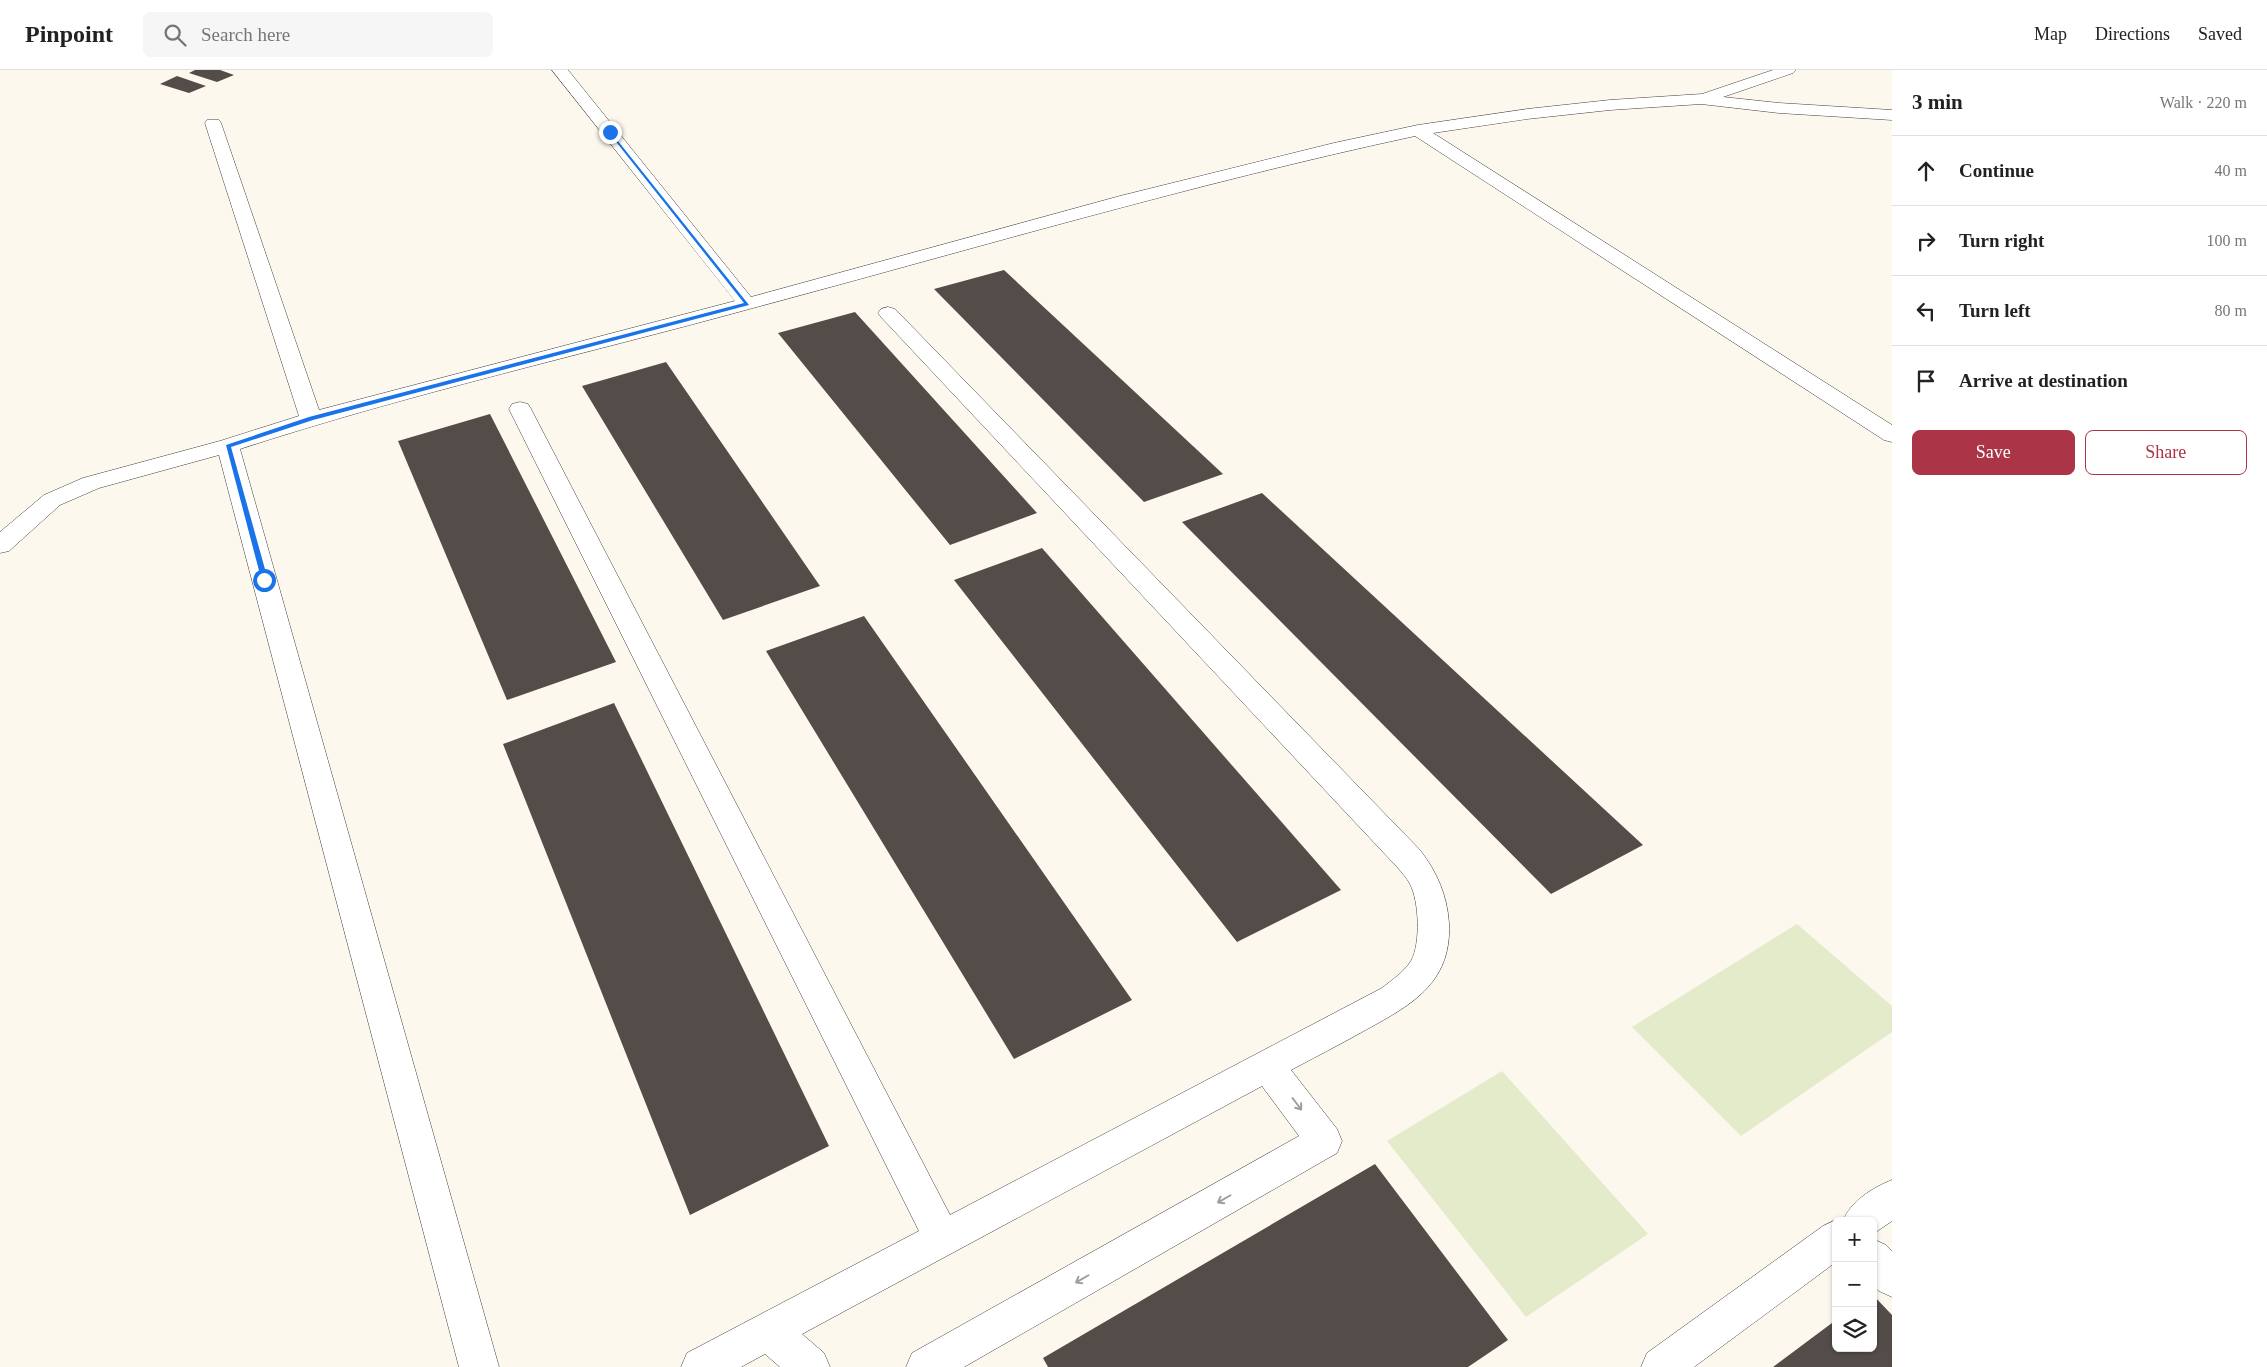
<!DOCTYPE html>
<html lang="en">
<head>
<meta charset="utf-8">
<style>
	:root { --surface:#fff; --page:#f6f6f6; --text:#222; --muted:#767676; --line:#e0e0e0; --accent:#ab3447 }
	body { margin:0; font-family:"Times New Roman",serif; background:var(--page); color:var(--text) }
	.controls { position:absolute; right:15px; bottom:15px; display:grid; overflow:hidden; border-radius:8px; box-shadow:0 1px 4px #0004 }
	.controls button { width:45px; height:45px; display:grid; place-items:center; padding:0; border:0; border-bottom:1px solid var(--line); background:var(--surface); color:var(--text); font:25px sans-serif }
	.stop { position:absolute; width:15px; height:15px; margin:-11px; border:4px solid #1a73e8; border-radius:50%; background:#fff }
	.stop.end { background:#1a73e8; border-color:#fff; box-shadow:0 1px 5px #0008 }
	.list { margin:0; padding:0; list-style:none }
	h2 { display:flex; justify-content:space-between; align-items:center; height:65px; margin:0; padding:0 20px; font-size:21px }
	h2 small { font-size:16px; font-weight:400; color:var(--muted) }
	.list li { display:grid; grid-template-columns:32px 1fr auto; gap:15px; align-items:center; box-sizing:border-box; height:70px; padding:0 20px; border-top:1px solid var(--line) }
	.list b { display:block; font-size:19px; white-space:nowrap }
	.list em { font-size:16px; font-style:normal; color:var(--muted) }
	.actions { display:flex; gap:10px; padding:15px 20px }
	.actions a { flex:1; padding:11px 0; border:1px solid var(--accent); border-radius:8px; text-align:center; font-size:18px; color:var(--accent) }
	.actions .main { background:var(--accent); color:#fff }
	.icon { flex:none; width:28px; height:28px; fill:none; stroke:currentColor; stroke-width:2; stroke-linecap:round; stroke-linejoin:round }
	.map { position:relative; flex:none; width:1892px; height:1297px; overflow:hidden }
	header { display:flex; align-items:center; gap:30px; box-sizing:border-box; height:70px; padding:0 25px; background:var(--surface); border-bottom:1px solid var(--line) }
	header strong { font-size:24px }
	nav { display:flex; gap:28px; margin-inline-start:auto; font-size:18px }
	.search { width:350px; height:45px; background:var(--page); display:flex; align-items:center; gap:12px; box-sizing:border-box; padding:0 18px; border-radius:8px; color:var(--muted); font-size:19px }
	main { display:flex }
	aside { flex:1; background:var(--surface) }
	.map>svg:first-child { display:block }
	.pitch { fill:#e4ebcb }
	.building { fill:#534c49 }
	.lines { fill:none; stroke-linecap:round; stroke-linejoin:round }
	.minor-casing { stroke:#3f3f3f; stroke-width:1 }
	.minor { fill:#fff; fill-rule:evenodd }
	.oneway { stroke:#9e9e9e }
	.route { fill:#1a73e8 }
</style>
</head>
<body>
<header>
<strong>Pinpoint</strong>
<div class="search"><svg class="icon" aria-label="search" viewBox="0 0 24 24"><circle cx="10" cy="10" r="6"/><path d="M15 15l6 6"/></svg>Search here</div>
<nav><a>Map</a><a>Directions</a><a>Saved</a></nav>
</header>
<main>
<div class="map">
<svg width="1892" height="1297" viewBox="0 0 1892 1297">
	<rect width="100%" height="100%" fill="#fdf8ed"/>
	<!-- pitch -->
	<path class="pitch" d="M1797,854L1892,936V962L1741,1066L1632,957Z
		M1502,1001L1648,1164L1526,1247L1387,1071Z"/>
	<!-- building -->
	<path class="building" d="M195,0H220L234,5L217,12L189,3Z
		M177,6L206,16L189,23L160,14Z
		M1004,200L1223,404L1144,432L934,219Z
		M855,242L1037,443L950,475L778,263Z
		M666,292L820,516L723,550L582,316Z
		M490,344L616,592L507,630L398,371Z
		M1262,423L1643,775L1551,824L1182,452Z
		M1042,478L1341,820L1237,872L954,510Z
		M864,546L1132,930L1014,989L766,581Z
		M614,633L829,1076L690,1145L503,674Z
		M1375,1094L1508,1270L1468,1297H1048L1043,1288Z
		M1873,1225L1892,1245V1297H1773L1836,1250V1278H1873Z"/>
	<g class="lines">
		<!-- minor casing -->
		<g class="minor-casing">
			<path id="minor" d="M552,0H568L751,227L1120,126L1334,73L1418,55L1527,39L1610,30L1702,24L1773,0H1796L1793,3L1723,27L1779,33L1892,40V50L1779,43L1701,34L1610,40L1527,49L1433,63L1892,355V372L1884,370L1415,66C1192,114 973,179 753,238C582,285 408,324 240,379L499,1297H459L219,385L99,418L60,435L9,481L0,483V462L44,425L83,408L220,371L299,346L205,53L207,50H219L221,53L319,340L735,231Z
				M888,237L895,239L1420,780C1437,802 1447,825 1449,853C1452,915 1409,936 1362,962C1339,975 1315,987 1291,1000L1337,1059L1342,1071L1337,1083L964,1297H906L912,1283L1299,1066L1262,1016L802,1264L824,1283L830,1297H780L765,1284L741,1297H681L687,1283L919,1161L509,339L512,334L520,332L528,334L531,339L950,1145L1382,918C1392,910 1404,902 1411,891C1421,873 1419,831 1410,814C1407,808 1402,803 1398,798L881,247L878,243L881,239Z
				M1892,1110V1151L1873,1164V1151H1843C1851,1131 1872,1118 1892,1110Z
				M1836,1150V1192L1694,1297H1641L1647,1283L1823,1156Z
				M1873,1169L1886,1175L1892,1181V1227L1879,1221L1873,1216Z"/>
		</g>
		<!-- minor -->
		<use href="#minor" class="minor"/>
	</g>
	<!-- one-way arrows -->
	<defs><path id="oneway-shaft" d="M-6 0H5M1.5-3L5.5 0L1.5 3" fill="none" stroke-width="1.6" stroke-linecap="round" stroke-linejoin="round" transform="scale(1.25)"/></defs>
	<g class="oneway">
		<use href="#oneway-shaft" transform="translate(1297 1034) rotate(53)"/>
		<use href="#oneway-shaft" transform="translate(1224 1129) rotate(150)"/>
		<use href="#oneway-shaft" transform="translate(1082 1209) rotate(150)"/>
	</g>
	<!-- route -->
	<path class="route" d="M610,61L749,235L313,350L231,377L268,510L262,512L226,375L309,347L744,233L609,63Z"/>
</svg>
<div class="controls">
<button>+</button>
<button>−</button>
<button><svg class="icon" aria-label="layers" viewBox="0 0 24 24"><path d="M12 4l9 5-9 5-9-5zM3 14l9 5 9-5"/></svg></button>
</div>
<div class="stop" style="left:264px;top:510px"></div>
<div class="stop end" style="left:610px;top:62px"></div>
</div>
<aside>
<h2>3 min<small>Walk · 220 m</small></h2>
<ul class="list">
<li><svg class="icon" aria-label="ahead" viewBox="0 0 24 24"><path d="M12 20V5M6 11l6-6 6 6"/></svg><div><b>Continue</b></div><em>40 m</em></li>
<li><svg class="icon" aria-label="right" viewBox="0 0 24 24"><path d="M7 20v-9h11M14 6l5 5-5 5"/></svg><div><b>Turn right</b></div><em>100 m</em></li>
<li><svg class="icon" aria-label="left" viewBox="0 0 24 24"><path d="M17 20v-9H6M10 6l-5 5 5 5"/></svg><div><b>Turn left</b></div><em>80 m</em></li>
<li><svg class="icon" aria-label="arrive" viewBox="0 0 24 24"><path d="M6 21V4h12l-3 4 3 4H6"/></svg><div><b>Arrive at destination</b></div></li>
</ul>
<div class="actions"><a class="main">Save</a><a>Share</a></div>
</aside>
</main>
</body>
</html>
